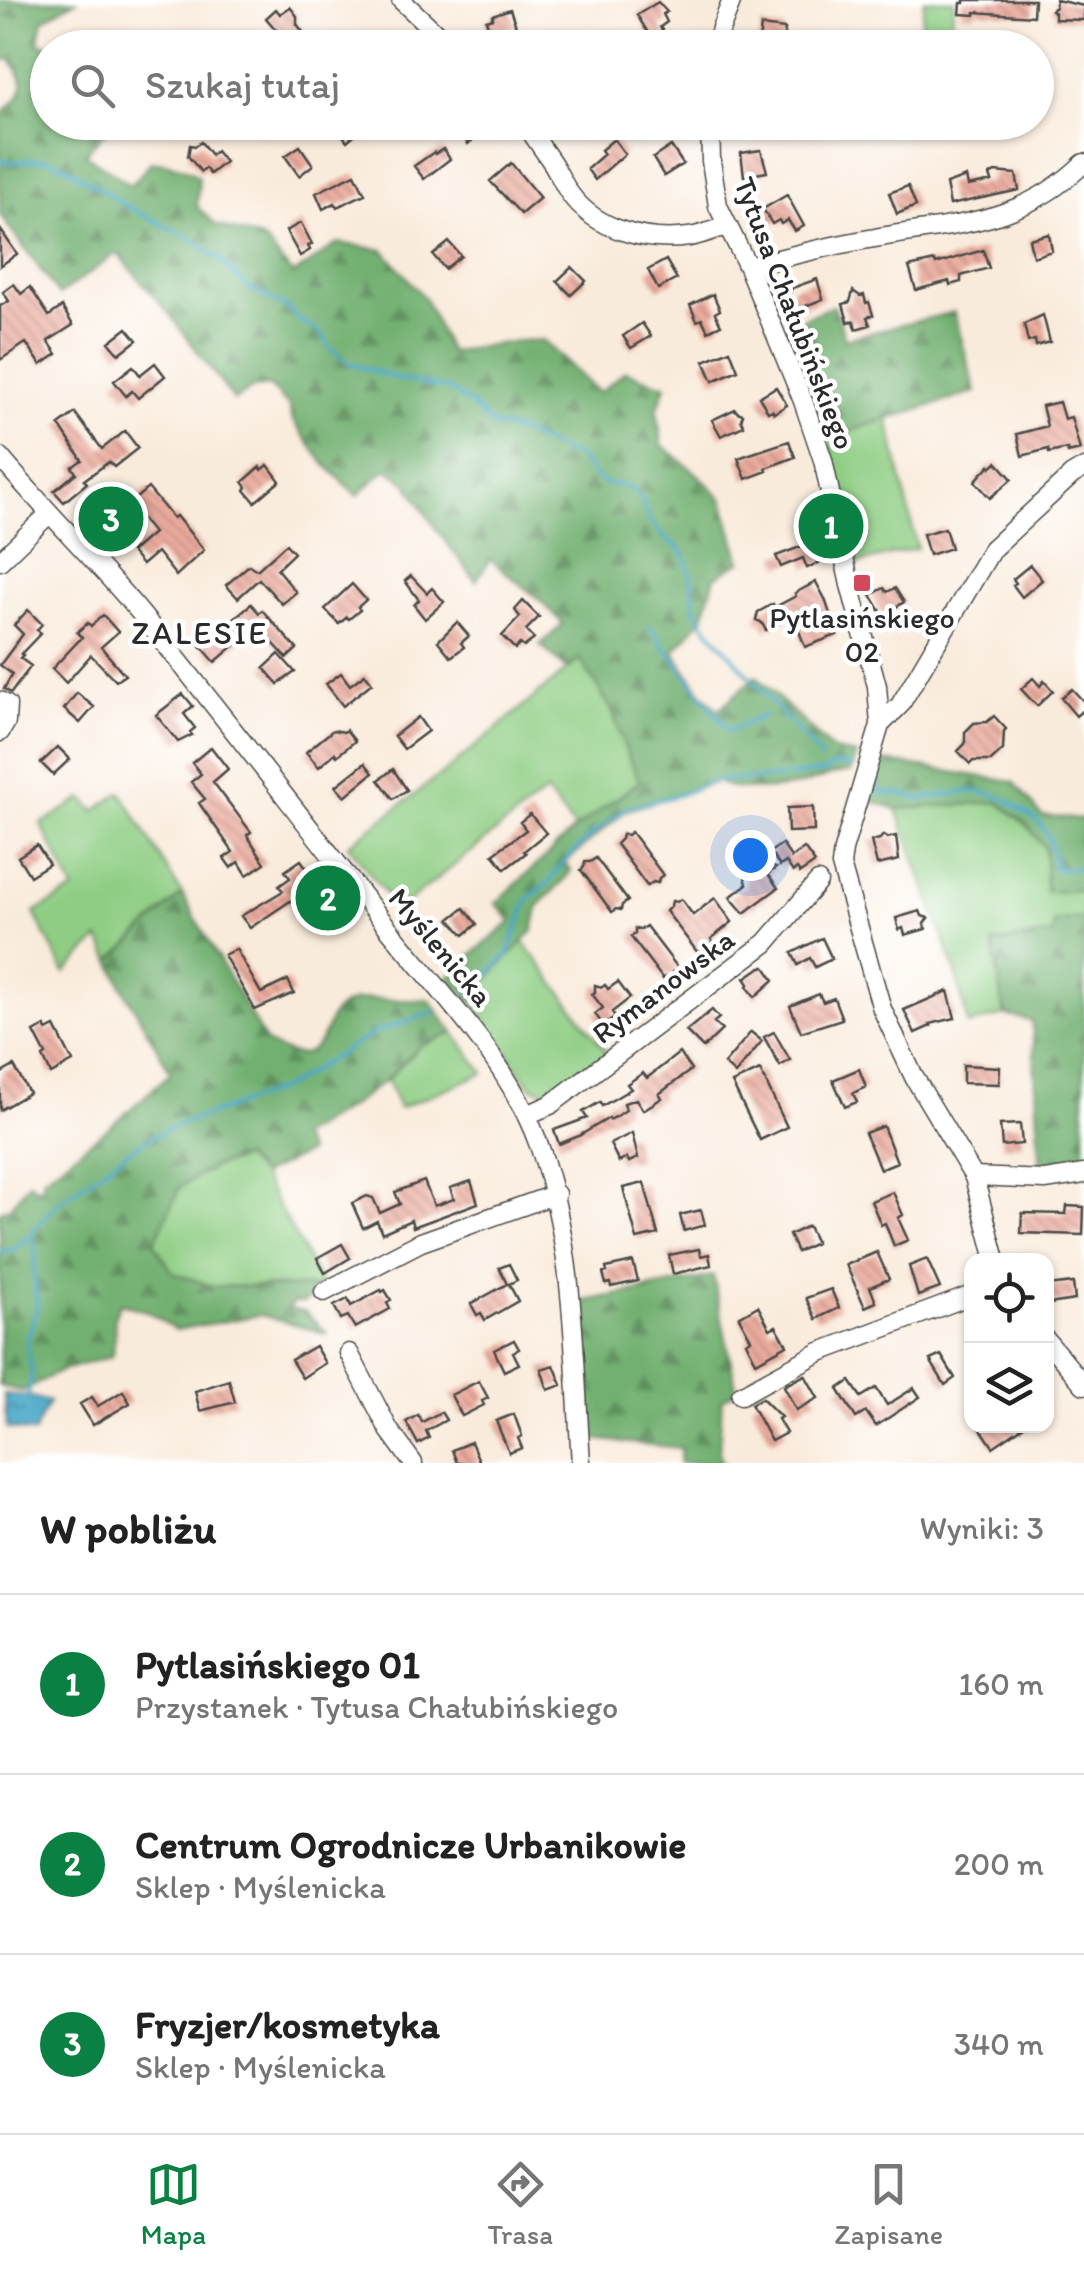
<!DOCTYPE html>
<html lang="pl">
<head>
<meta charset="utf-8">
<style>
	:root { --surface:#fff; --page:#f6f6f6; --text:#222; --muted:#767676; --line:#e0e0e0; --accent:#0b8043 }
	body { margin:0; font-family:Itim,sans-serif; background:var(--page); color:var(--text) }
	.controls { position:absolute; right:30px; bottom:30px; display:grid; overflow:hidden; border-radius:20px; box-shadow:0 2px 8px #0004 }
	.controls button { width:90px; height:90px; display:grid; place-items:center; padding:0; border:0; border-bottom:2px solid var(--line); background:var(--surface); color:var(--text); font:50px sans-serif }
	.you { position:absolute; left:750px; top:855px; width:35px; height:35px; margin:-25px; border:8px solid #fff; border-radius:50%; background:#1a73e8; box-shadow:0 0 0 15px #1a73e833 }
	.badge { display:grid; place-items:center; width:65px; height:65px; border-radius:50%; background:var(--accent); color:#fff; font-size:32px; font-weight:700 }
	.pin { position:absolute; translate:-50% -50%; border:5px solid #fff; box-shadow:0 2px 10px #0006 }
	.list { margin:0; padding:0; list-style:none }
	h2 { display:flex; justify-content:space-between; align-items:center; height:130px; margin:0; padding:0 40px; font-size:42px }
	h2 small { font-size:32px; font-weight:400; color:var(--muted) }
	.list li { display:grid; grid-template-columns:65px 1fr auto; gap:30px; align-items:center; box-sizing:border-box; height:180px; padding:0 40px; border-top:2px solid var(--line) }
	.list b { display:block; font-size:38px; white-space:nowrap }
	.list p { margin:0; font-size:32px; white-space:nowrap; color:var(--muted) }
	.list em { font-size:32px; font-style:normal; color:var(--muted) }
	.icon { flex:none; width:55px; height:55px; fill:none; stroke:currentColor; stroke-width:2; stroke-linecap:round; stroke-linejoin:round }
	.map { position:relative; flex:none; width:1084px; height:1463px; overflow:hidden }
	.search { position:absolute; background:var(--surface); box-shadow:0 2px 8px #0004; left:30px; right:30px; top:30px; height:110px; display:flex; align-items:center; gap:25px; box-sizing:border-box; padding:0 35px; border-radius:55px; color:var(--muted); font-size:38px }
	.sheet { height:670px; background:var(--surface) }
	nav { display:flex; justify-content:space-around; align-items:center; box-sizing:border-box; height:140px; border-top:2px solid var(--line); background:var(--surface); font-size:28px; color:var(--muted) }
	nav a { display:grid; justify-items:center; gap:5px }
	nav .on { color:var(--accent) }
	.map>svg:first-child { display:block }
	.grass { fill:#8ecd83; stroke:#5c7c57; stroke-width:2.5 }
	.forest { fill:url(#forest-firs); stroke:#4e6e4e; stroke-width:2.5 }
	.water { fill:url(#water-ripples); stroke:#386878; stroke-width:2.5 }
	.lines { fill:none; stroke-linecap:round; stroke-linejoin:round }
	.stream { stroke:#45a6c5; stroke-width:4 }
	.building { fill:url(#building-back-hatch) }
	.minor-casing { stroke:#4a4845; stroke-width:21 }
	.minor { stroke:#fff; stroke-width:18 }
	.poi-dot { fill:#d1495b; stroke:#fff; stroke-width:4 }
	.labels { text-anchor:middle; dominant-baseline:central; stroke-width:9; stroke-linejoin:round; paint-order:stroke }
	.street-label { font-size:30px; fill:#2b2b2b; stroke:#fff }
	.poi-label { font-size:30px; fill:#2b2b2b; stroke:#fff }
	.neighbourhood-label { font-size:32px; letter-spacing:2.5px; fill:#2b2b2b; stroke:#fff }
</style>
</head>
<body>
<div class="map">
<svg width="1084" height="1463" viewBox="0 0 1084 1463">
	<defs>
		<pattern id="forest-firs" width="22" height="20" patternUnits="userSpaceOnUse" patternTransform="scale(2.5)"><rect width="22" height="20" fill="#72b071"/><path d="M5 1l3.5 6h-7zM16 11l3.5 6h-7z" fill="#5e8f5d"/></pattern>
		<pattern id="water-ripples" width="26" height="14" patternUnits="userSpaceOnUse" patternTransform="scale(2.5)"><rect width="26" height="14" fill="#45a6c5"/><path d="M2 4q2-2 4 0t4 0M15 11q2-2 4 0t4 0" fill="none" stroke="#3a87a0"/></pattern>
		<pattern id="building-back-hatch" width="6" height="6" patternUnits="userSpaceOnUse" patternTransform="scale(2.5)"><rect width="6" height="6" fill="#ebab9d"/><path d="M-1 5l2 2M0 0l6 6M5-1l2 2" fill="none" stroke="#bf8b80"/></pattern>
	</defs>
	<rect width="100%" height="100%" fill="#fff"/>
	<filter id="ink" filterUnits="userSpaceOnUse"><feTurbulence type="fractalNoise" baseFrequency=".01" numOctaves="2"/><feDisplacementMap in="SourceGraphic" scale="20" xChannelSelector="R" yChannelSelector="G"/><feConvolveMatrix kernelMatrix="1 2 1 2 8 2 1 2 1" color-interpolation-filters="sRGB"/></filter>
	<filter id="wash" filterUnits="userSpaceOnUse"><feTurbulence type="fractalNoise" baseFrequency=".0048" numOctaves="4" result="noise"/><feDisplacementMap in="SourceGraphic" scale="40" xChannelSelector="R" yChannelSelector="G"/><feGaussianBlur stdDeviation="2.25" result="paint"/><feColorMatrix in="noise" values="0 0 0 0 0 0 0 0 0 0 0 0 0 0 0 0 0 1.4 0 .05"/><feComposite in="paint" operator="in"/></filter>
	<g filter="url(#wash)">
		<rect width="100%" height="100%" fill="#f9ebdb"/>
		<!-- grass -->
		<path class="grass" d="M924,0H954L951,32L921,30Z
			M888,419L917,548L856,564L827,438Z
			M580,659L612,710L629,759L640,781L575,829L546,792L398,910L348,845L452,766Z
			M121,792L182,894L111,961L99,939L65,973L34,913L74,890L41,824L83,798L95,811Z
			M998,802L1026,824L1045,848L1046,892L1084,890V918L1054,922V934L993,944L1005,1015L968,1025L956,973L897,809Z
			M523,941L608,1054L547,1092L531,1087L471,1001L479,988Z
			M454,1033L484,1073L399,1108L387,1080L420,1046Z
			M244,1158L261,1175L323,1287L212,1286L173,1273L154,1243L179,1187L213,1167Z"/>
		<!-- forest -->
		<path class="forest" d="M0,0H76L43,20L38,44L44,43L48,48V122L110,123L112,125L85,154L131,185L151,162C170,162 183,167 199,177L197,207L216,225L264,240L293,275L338,243L384,250L425,299L449,352L516,341L543,340L599,393L625,371L666,386L657,410L662,445L701,477L723,500L741,562L715,577L703,618L674,651L698,688L718,710L756,676L833,751L857,755L851,772C833,772 821,779 804,784C784,790 736,793 717,782L625,811L565,863L571,870L563,882L539,905L533,931L479,988L471,1001L448,978L460,964L512,922L496,903L575,829L640,781L629,759L612,710L580,659L567,669L540,645L563,624L542,602L490,559L476,581L434,526L407,483L386,469L357,496L322,461L291,418L290,407L269,386L253,388L234,400L170,315L117,253L59,295L0,215V114C24,94 31,87 10,59L0,61Z
			M834,305L845,339L954,312L976,392L827,438L782,328Z
			M877,760L1014,782L1042,816L1084,819V890L1046,892L1045,848L1026,824L998,802L897,809L865,799Z
			M182,894L266,1043C292,1056 310,1064 325,1032C329,1022 332,1011 342,1006C367,992 402,1004 429,999L454,1033L420,1046L386,1080L351,1106L299,1137L308,1153L261,1175L243,1158L213,1167L180,1187L154,1243L173,1273L212,1286L323,1287L326,1290L302,1303L294,1302L289,1309L305,1312L328,1334L261,1315L175,1330L149,1312L120,1303L114,1317L115,1332L112,1356L63,1370L22,1391L0,1386V1211L10,1207L29,1182L40,1189L43,1178L111,1126L171,1073L123,988L111,961Z
			M1084,918V1167L1041,1174L1032,1021L1005,1015L993,943L1053,934L1054,922Z
			M713,1276L737,1391L722,1399L719,1452L723,1463H679L681,1448L593,1439L580,1302Z"/>
		<!-- water -->
		<path class="water" d="M4,1394L28,1396L49,1402L34,1433L7,1428Z"/>
		<g class="lines">
			<!-- stream -->
			<path class="stream" d="M0,161L12,162L48,159L65,166L130,208L189,238L218,258L244,285L286,307L302,323L311,326L323,336L330,348L349,363L398,379L448,389L469,403L493,426L513,429L565,453C585,455 586,472 600,481C609,488 622,480 636,493C645,500 643,511 650,520C654,526 660,533 665,538C672,543 678,545 683,553C692,568 691,589 695,606C696,613 702,620 706,626L822,759
				M650,627L729,731L765,715
				M872,778L881,791L888,795L897,793L920,799L972,791L992,794L1010,802L1039,822L1049,837L1055,869L1084,868
				M467,991L487,976L508,954L528,899L549,882L563,863L594,833L627,808L679,795L713,781L776,778L823,772L835,765L851,766
				M0,1251L13,1250L31,1234L55,1205L127,1152L150,1138L177,1125L241,1104L285,1087L374,1033L434,1012
				M28,1396L32,1374L27,1343L37,1306L34,1274L35,1252L31,1234"/>
		</g>
		<g id="blocks">
			<!-- building -->
			<path class="building" d="M964,0H1034L1033,16L975,12V15L960,14L961,3H964Z
				M1056,0L1084,6V20L1055,19V13L1051,10L1055,7Z
				M658,2L667,12L663,14L667,22L660,27L668,39L654,48L648,37L650,36L637,15Z
				M290,7L297,16V24L303,32L289,45L266,18L276,9L280,14Z
				M510,9L516,26L490,32L486,20L493,18L492,15Z
				M761,26L785,29L783,48H758Z
				M343,122H370L347,141L336,127Z
				M454,122H477L484,131L468,144Z
				M614,139L625,154L595,180L587,169L604,154L601,150Z
				M201,142L211,155L216,151L225,162L210,174L205,168L201,172L188,156L190,145L195,146Z
				M300,146L313,165L299,176L285,156Z
				M671,146L683,164L664,176L653,158Z
				M443,149L450,159L424,179L414,166L434,152L435,154Z
				M761,150L767,172L744,176L741,153Z
				M511,163L540,198L521,214L490,181Z
				M995,172L1016,174L1019,190L950,205L946,184L966,177L968,186L992,181L990,175Z
				M355,174L365,194L337,207L335,203L323,209L316,193Z
				M908,186L916,206L897,214L889,193Z
				M787,195L804,226L795,231L788,220L781,224L779,220L772,224L763,209Z
				M301,223L312,244L308,246L310,250L300,256L286,231Z
				M0,229L17,254L0,266Z
				M1049,234L1052,251L1033,257L1029,239Z
				M449,242L461,256L445,269L433,255Z
				M983,250L989,268L961,276V282L950,285L949,281L916,290L909,267L935,261L936,264Z
				M666,260L677,279L658,289L648,270Z
				M572,267L586,281L571,295L557,281Z
				M817,279L823,299L796,310L789,295L792,288Z
				M14,284L21,294L30,287L49,316L62,307L73,325L48,341L57,354L41,365L26,343L0,360V306L9,301L3,292Z
				M853,291L860,296L864,295L866,303L869,302L873,315L867,317L870,325L856,329L854,321L848,322L843,304L850,302Z
				M713,294L720,310L715,313L721,325L708,331L702,319L697,321L690,305Z
				M1043,315L1050,342L1036,346L1035,340L1028,342L1024,324Z
				M642,323L651,336L631,348L623,336Z
				M127,328L137,340L119,354L109,342Z
				M730,350L738,370L713,381L704,361Z
				M155,363L165,376L138,398L132,391L126,396L114,381L133,366L140,375Z
				M776,387L787,405L774,413L772,410L768,412L759,397Z
				M1059,402L1064,419L1071,417L1080,450L1068,453L1067,449L1049,453L1048,449L1022,456L1017,434L1047,426L1042,406Z
				M735,409L737,412L743,414L741,420L744,426L721,436L712,420Z
				M75,413L102,449L125,431L138,448L114,467L109,462L84,480L87,483L64,502L54,491L76,473L72,467L82,460L59,425Z
				M789,441L795,457L766,468L767,471L746,479L738,458Z
				M997,462L1012,479L990,498L975,481L990,465L991,467Z
				M268,465L280,481L255,502L245,490L247,487L243,482L260,467L262,470Z
				M148,488L173,518L176,516L204,550L176,576L157,552L142,565L131,552L153,533L129,504Z
				M108,497L124,516L103,533L89,515Z
				M945,528L951,548L929,555L923,534Z
				M816,541L823,561L807,568L803,558L781,567L776,556Z
				M286,544L294,553L277,569L296,592L282,604L259,579L238,598L226,585L249,565L257,570Z
				M1030,565L1042,580L1022,597L1013,585L1016,583L1013,579Z
				M411,576L427,593L432,588L444,602L425,619L414,605L419,600L405,581Z
				M816,582L825,599L837,635L805,647L793,615L766,630L761,622L756,620L758,612L773,604L775,607L796,596L795,593Z
				M352,584L366,600L358,607L360,610L349,619L347,617L339,624L325,609Z
				M884,588L887,592L895,588L904,602L883,615L871,595Z
				M523,601L539,617L526,630L534,639L524,647L520,644L515,649L502,636L520,617L515,610Z
				M251,604L259,613L262,610L297,649L287,658L260,629L251,637L248,634L215,662L201,646Z
				M28,610L42,624L37,630L41,633L21,654L23,655L20,658L31,666L11,693L4,689L12,674L0,665L23,634L14,625Z
				M103,615L118,632L101,647L125,675L116,681L91,655L66,683L52,669L82,637L77,632L88,623L91,626Z
				M457,622L469,636L461,643L464,647L451,657L438,641Z
				M279,654L295,672L278,684L264,668Z
				M341,673L350,685L365,674L372,683L343,706L326,684Z
				M1033,678L1040,686L1044,681L1053,691L1037,706L1021,689Z
				M1072,689L1084,702V709L1076,716L1061,698Z
				M77,693L94,707L80,723L64,709Z
				M183,694L193,706L184,714L195,728L190,732L192,735L178,742L156,715Z
				M994,716L1006,729L1004,731L1003,750L991,761H973L970,764L958,751L965,744V732L974,723L987,722Z
				M418,717L428,731L404,749L394,736Z
				M333,730L344,732L346,730L355,741L337,756L335,753L319,767L306,752Z
				M58,747L70,759L53,775L41,763Z
				M211,747L228,769L213,782L251,832L247,835L265,863L247,875L239,862L231,868L224,858L233,852L199,803L205,799L191,782L201,774L192,763Z
				M365,763L373,773L345,796L336,786Z
				M393,769L407,790L393,799L379,780Z
				M813,807L814,831L788,832L787,808Z
				M530,814L546,833L524,851L526,853L505,869L493,854L526,830L520,822Z
				M631,832L663,875L659,878L658,883L653,882L647,886L616,844L621,839L622,834L627,835Z
				M883,835L887,838L896,836L899,860L877,865L871,841L880,839Z
				M782,844L791,857L790,859L804,848L815,863L800,873L797,869L793,872L786,862L780,866L770,852Z
				M37,845L49,864L30,876L18,857Z
				M596,858L628,901L622,905L621,910L616,909L612,912L581,870L584,867L585,862H590Z
				M301,860L317,883L250,928L241,916L283,891L279,886L290,878L285,871Z
				M753,861L776,868L768,874L778,888L744,913L730,897L747,884L743,870L745,864Z
				M715,898L732,922L711,939L713,942L709,945L708,950L703,949L698,953L666,911L671,906L672,901L677,902L681,899L693,915Z
				M464,908L477,924L464,935L450,919Z
				M920,911L922,916L928,918L924,924L926,929L905,935L903,928L899,930L896,918Z
				M646,926L678,968L673,972L672,977L667,976L663,979L631,937L635,934V929L640,930Z
				M822,938L832,959L815,967L810,958L798,965L792,953Z
				M236,949L261,993L288,980L294,993L255,1010L224,955Z
				M761,967H765L774,980L755,997L747,986L749,984L745,978Z
				M618,982L630,998L612,1012L615,1017L604,1026L595,1014L603,1008L592,994L595,992V985L602,987L605,985L608,989Z
				M948,991L955,1018L930,1024L931,1026L915,1033L904,1010Z
				M819,994L823,1002L834,998L842,1019L801,1032L790,1006Z
				M712,1010L719,1018L714,1022L722,1030L703,1048L686,1031Z
				M45,1026L47,1031L55,1027L73,1062L51,1074L43,1057L46,1055L34,1032Z
				M751,1032L762,1041L735,1074L724,1064Z
				M774,1032L790,1060L780,1066L764,1037Z
				M679,1053L691,1070L659,1094L662,1098L643,1110L636,1099L624,1103L626,1110L610,1120L609,1118L579,1136L559,1144L554,1130L587,1118L583,1112L600,1102L602,1106L631,1089L627,1084L643,1073L647,1078Z
				M963,1065L1000,1067L999,1084L963,1083Z
				M14,1066L29,1093L0,1110V1074Z
				M859,1069L866,1087L853,1093L857,1102L845,1107L833,1080Z
				M760,1070L787,1127L760,1140L732,1083Z
				M1020,1124L1022,1144L1002,1146L1000,1125Z
				M883,1126L897,1162L880,1169L865,1133Z
				M632,1133L638,1158L629,1162L627,1158L619,1162L610,1144Z
				M424,1181L434,1206L454,1199L450,1188L471,1181L478,1203L413,1227L411,1220L382,1233L377,1221L363,1228L352,1203L367,1196L373,1198L380,1213L400,1204L395,1192Z
				M644,1183L658,1234L637,1239L623,1188Z
				M893,1192L903,1215L898,1218L908,1240L894,1246L885,1223L881,1225L871,1201Z
				M1067,1206L1084,1207L1083,1235L1021,1233L1022,1213L1066,1214Z
				M701,1210L705,1225L684,1231L680,1215Z
				M808,1226L816,1243L797,1252L789,1235Z
				M342,1244L350,1258L325,1273L317,1258Z
				M699,1249L701,1256L709,1254L711,1265L673,1274L669,1255Z
				M877,1252L889,1279L870,1287L876,1302L865,1307L846,1265Z
				M927,1259L940,1288L918,1296L909,1266Z
				M633,1262L638,1281L611,1287L610,1283L606,1284L603,1273L607,1272L606,1268Z
				M509,1264L517,1280L509,1284L518,1301L485,1320L481,1313L477,1315L471,1304L507,1284L499,1268Z
				M1073,1283L1075,1300L1049,1304L1047,1286Z
				M831,1289L839,1308L816,1319L806,1298Z
				M381,1290L382,1292L385,1290L391,1300L387,1303L390,1309L355,1328L348,1316L341,1319L334,1306L348,1299L351,1306Z
				M758,1306L770,1329L776,1326L787,1345L756,1362L746,1342L751,1339L739,1317Z
				M514,1340L519,1349L513,1352L519,1364L504,1371L494,1350Z
				M315,1346L325,1363L302,1378L291,1360Z
				M941,1355L955,1378L945,1385L930,1360Z
				M554,1365L562,1385L548,1390L541,1369Z
				M805,1375L818,1398L796,1410L784,1386Z
				M229,1380L235,1402L200,1411L195,1391Z
				M479,1381L488,1398L482,1401L484,1405L462,1416L451,1395Z
				M850,1381L861,1397L876,1388L887,1405L914,1388L920,1397L876,1426L866,1412L856,1418L838,1389Z
				M123,1391L130,1403L93,1425L80,1404L92,1397L98,1406Z
				M762,1398L781,1417L778,1419L786,1433L771,1441L751,1404Z
				M441,1412L446,1420L426,1431L429,1438L418,1444L406,1422L418,1415L422,1422Z
				M514,1414L522,1436L518,1438L522,1448L509,1453L496,1421Z
				M979,1426H1024L993,1447Z
				M471,1442L480,1463H457L452,1450Z"/>
		</g>
	</g>
	<g filter="url(#ink)">
		<use href="#blocks" fill-opacity="0" stroke="#4a4845" stroke-width="2.5"/>
		<g class="lines">
			<!-- minor casing -->
			<g class="minor-casing">
				<path id="minor" d="M401,0L452,48
					M716,48L721,28L732,0
					M524,122C533,135 542,148 551,161C558,171 563,184 570,194C596,230 647,243 689,237C702,235 714,230 726,226
					M710,122L711,161L718,206L748,267L803,401L823,460L850,585L877,686L880,725L843,850L841,865L882,1009L914,1077L974,1177L996,1260
					M748,267C788,256 828,246 869,239C953,223 1018,227 1084,163
					M0,457C45,511 97,561 142,615C223,715 301,818 381,919C439,993 508,1057 540,1148C575,1247 574,1359 581,1463
					M0,561L49,514
					M0,701L7,705L6,722L0,732
					M880,725L900,705L992,549L1072,475L1084,468
					M527,1115L550,1105L766,943L818,882
					M974,1177L1045,1180L1084,1174
					M324,1292L421,1242L556,1194
					M1046,1340L1084,1385
					M349,1353L389,1430L413,1463
					M741,1395L820,1352L972,1295"/>
			</g>
			<!-- minor -->
			<use href="#minor" class="minor"/>
		</g>
	</g>
	<!-- markers -->
	<rect class="poi-dot" x="852" y="573" width="20" height="20" rx="5"/>
	<g class="labels">
		<!-- street labels -->
		<g class="street-label">
			<text transform="translate(795 313) rotate(69)">Tytusa Chałubińskiego</text>
			<text transform="translate(441 947) rotate(50)">Myślenicka</text>
			<text transform="translate(663 986) rotate(-37)">Rymanowska</text>
		</g>
		<!-- poi labels -->
		<g class="poi-label">
			<text x="862" y="617">Pytlasińskiego<tspan x="862" dy="34">02</tspan></text>
		</g>
		<!-- neighbourhood labels -->
		<g class="neighbourhood-label">
			<text x="200" y="633">ZALESIE</text>
		</g>
	</g>
</svg>
<div class="controls">
<button><svg class="icon" aria-label="locate" viewBox="0 0 24 24"><circle cx="12" cy="12" r="6"/><path d="M12 2v4M12 18v4M2 12h4M18 12h4"/></svg></button>
<button><svg class="icon" aria-label="layers" viewBox="0 0 24 24"><path d="M12 4l9 5-9 5-9-5zM3 14l9 5 9-5"/></svg></button>
</div>
<div class="you"></div>
<div class="pin badge" style="left:831px;top:526px">1</div>
<div class="pin badge" style="left:328px;top:898px">2</div>
<div class="pin badge" style="left:111px;top:519px">3</div>
<div class="search"><svg class="icon" aria-label="search" viewBox="0 0 24 24"><circle cx="10" cy="10" r="6"/><path d="M15 15l6 6"/></svg>Szukaj tutaj</div>
</div>
<section class="sheet">
<h2>W pobliżu<small>Wyniki: 3</small></h2>
<ul class="list">
<li><span class="badge">1</span><div><b>Pytlasińskiego 01</b><p>Przystanek · Tytusa Chałubińskiego</p></div><em>160 m</em></li>
<li><span class="badge">2</span><div><b>Centrum Ogrodnicze Urbanikowie</b><p>Sklep · Myślenicka</p></div><em>200 m</em></li>
<li><span class="badge">3</span><div><b>Fryzjer/kosmetyka</b><p>Sklep · Myślenicka</p></div><em>340 m</em></li>
</ul>
</section>
<nav>
<a class="on"><svg class="icon" aria-label="map" viewBox="0 0 24 24"><path d="M3 6l6-2 6 2 6-2v14l-6 2-6-2-6 2zM9 4v14M15 6v14"/></svg>Mapa</a>
<a><svg class="icon" aria-label="directions" viewBox="0 0 24 24"><path d="M12 3l9 9-9 9-9-9zM9 14v-3h6M13 9l2 2-2 2"/></svg>Trasa</a>
<a><svg class="icon" aria-label="saved" viewBox="0 0 24 24"><path d="M7 4h10v16l-5-4-5 4z"/></svg>Zapisane</a>
</nav>
</body>
</html>
